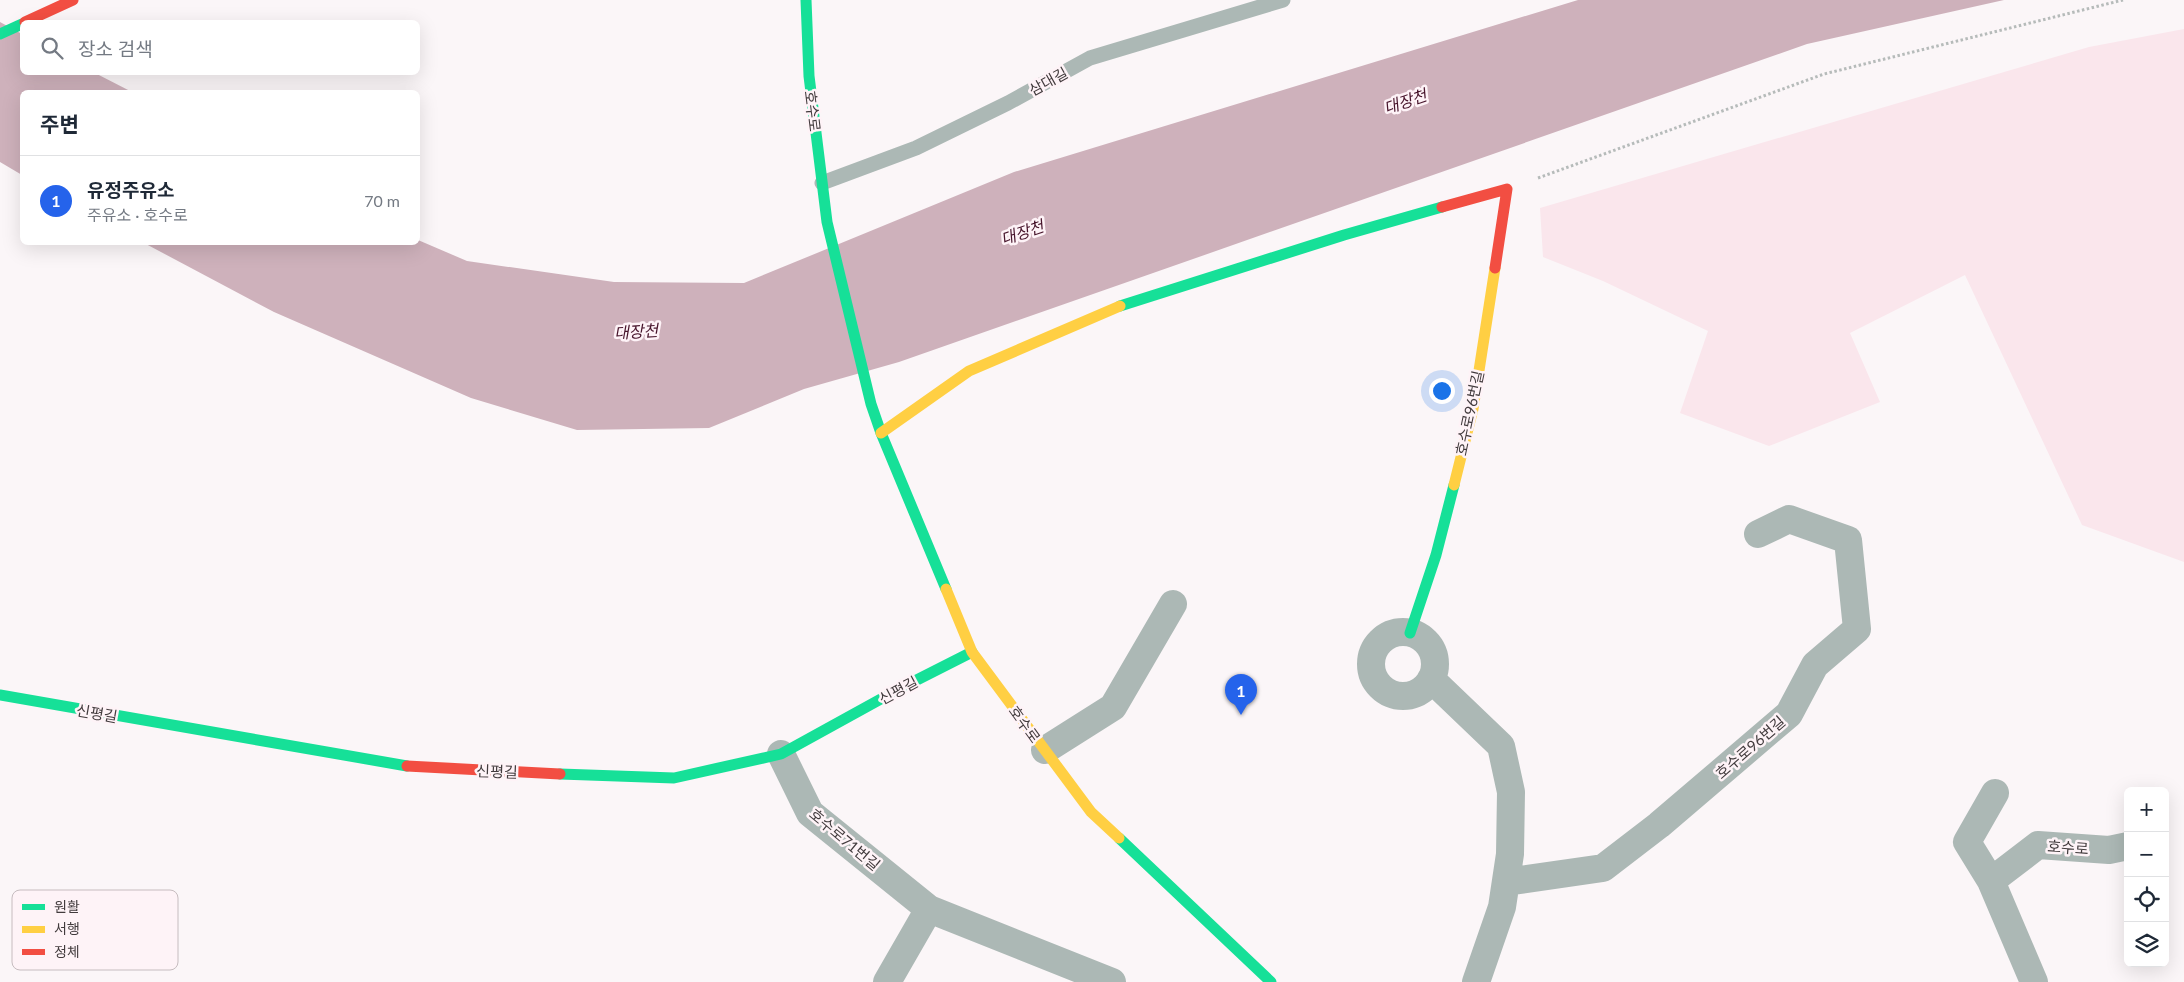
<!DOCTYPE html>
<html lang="ko">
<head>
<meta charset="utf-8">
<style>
	:root { --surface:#fff; --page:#f6f6f7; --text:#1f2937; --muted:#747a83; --line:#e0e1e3; --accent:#2563eb }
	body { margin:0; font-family:Lato,"Noto Sans KR",sans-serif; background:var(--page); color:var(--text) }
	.controls { position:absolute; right:15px; bottom:15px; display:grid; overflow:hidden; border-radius:8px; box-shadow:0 5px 20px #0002 }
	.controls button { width:45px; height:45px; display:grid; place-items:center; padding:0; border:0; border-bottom:1px solid var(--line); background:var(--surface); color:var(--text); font:25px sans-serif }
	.you { position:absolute; left:1441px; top:390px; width:18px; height:18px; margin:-12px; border:4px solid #fff; border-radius:50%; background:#1a73e8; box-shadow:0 0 0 8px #1a73e833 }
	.badge { display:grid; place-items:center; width:32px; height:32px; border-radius:50%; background:var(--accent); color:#fff; font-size:16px; font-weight:700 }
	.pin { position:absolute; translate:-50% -41px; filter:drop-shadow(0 1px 2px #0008) }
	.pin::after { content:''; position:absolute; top:26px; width:18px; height:15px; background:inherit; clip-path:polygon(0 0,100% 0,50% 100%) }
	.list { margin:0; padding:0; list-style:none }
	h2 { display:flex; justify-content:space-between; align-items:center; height:65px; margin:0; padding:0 20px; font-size:21px }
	h2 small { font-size:16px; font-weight:400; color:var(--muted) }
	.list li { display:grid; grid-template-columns:32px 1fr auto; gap:15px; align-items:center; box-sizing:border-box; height:90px; padding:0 20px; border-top:1px solid var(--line) }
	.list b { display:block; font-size:19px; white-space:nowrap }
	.list p { margin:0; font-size:16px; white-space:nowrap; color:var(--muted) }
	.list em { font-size:16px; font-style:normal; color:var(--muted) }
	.icon { flex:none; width:28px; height:28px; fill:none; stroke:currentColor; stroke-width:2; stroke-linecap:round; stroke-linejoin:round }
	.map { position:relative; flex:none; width:2184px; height:982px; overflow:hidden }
	.search { position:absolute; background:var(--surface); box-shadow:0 5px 20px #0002; left:20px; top:20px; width:400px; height:55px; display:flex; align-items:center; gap:12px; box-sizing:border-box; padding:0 18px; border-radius:8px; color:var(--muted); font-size:19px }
	.panel { position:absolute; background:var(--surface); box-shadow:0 5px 20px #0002; left:20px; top:90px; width:400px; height:155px; border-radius:8px }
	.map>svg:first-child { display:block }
	.green { fill:#fae6ec }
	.water { fill:#ceb1bb }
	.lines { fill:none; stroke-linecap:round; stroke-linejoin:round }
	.path { stroke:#b6bbba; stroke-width:3; stroke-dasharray:2.5 2.5; stroke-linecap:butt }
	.lane { stroke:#acb8b5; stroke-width:15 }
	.street { stroke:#acb8b5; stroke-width:28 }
	.fast { stroke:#16e098; stroke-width:11 }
	.slow { stroke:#ffcf43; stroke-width:11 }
	.jam { stroke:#f24e42; stroke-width:11 }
	.labels { text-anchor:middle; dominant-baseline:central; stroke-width:5; stroke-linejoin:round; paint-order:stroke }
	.street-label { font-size:15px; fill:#423b3d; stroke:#fef3f7 }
	.water-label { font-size:16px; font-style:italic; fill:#47142b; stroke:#fef3f7 }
	.key { fill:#fef3f7; stroke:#c6bcbf; stroke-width:1 }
	.key-label { font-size:14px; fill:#423b3d }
</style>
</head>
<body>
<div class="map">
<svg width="2184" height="982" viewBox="0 0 2184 982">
	<rect width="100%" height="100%" fill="#fbf6f8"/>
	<!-- green -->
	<path class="green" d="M2184,29V562L2082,525L1965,275L1850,333L1880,402L1769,446L1680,413L1708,331L1603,281L1543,257L1540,208L2089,47Z"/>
	<!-- water -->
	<path class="water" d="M1578,0H2004L1807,44L899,362L804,389L709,428L577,430L471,398L274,312L144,243L418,242V240L467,261L614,282L744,283L1014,172Z
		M0,22L22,34V72L95,73L132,92H22V175L0,162Z"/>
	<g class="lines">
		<!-- path -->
		<path class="path" d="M1538,178L1824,74L2123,0"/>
		<!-- lane -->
		<path class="lane" d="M822,183L916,148L1008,103L1090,58L1283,0"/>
		<!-- street -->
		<path class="street" d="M1371 664a32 32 0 1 1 64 0a32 32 0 1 1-64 0Z
			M1431,679L1501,746L1511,792L1510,854L1502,907L1476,982
			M1045,750L1113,707L1173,604
			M781,754L810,813L929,909L1112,982
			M1991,881L1967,842L1995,793
			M1506,882L1603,868L1659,825L1789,714L1815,665L1857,629L1848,540L1789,519L1758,534
			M887,982L929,909
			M2034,982L1991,881L2038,845L2109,850L2128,846"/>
		<!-- fast -->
		<path class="fast" d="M806,0L809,76L827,222L871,404L881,433L946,589
			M0,34L22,24
			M1120,306L1344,235L1442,207
			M1410,633L1436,555L1454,485
			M0,695L407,766
			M560,774L674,778L781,754L899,689L972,652
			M1119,838L1271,982"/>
		<!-- slow -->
		<path class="slow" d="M881,433L969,371L1120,306
			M1454,485L1473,409L1495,268
			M946,589L972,652L1091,812L1119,838"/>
		<!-- jam -->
		<path class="jam" d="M25,22L73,0
			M1442,207L1507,189L1495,268
			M407,766L560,774"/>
	</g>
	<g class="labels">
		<!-- street labels -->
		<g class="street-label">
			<text transform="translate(1048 81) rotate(-29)">삼대길</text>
			<text transform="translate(813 111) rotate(83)">호수로</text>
			<text transform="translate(1469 413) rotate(-78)">호수로96번길</text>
			<text transform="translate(898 690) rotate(-28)">신평길</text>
			<text transform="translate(97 713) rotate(10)">신평길</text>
			<text transform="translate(1025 724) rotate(54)">호수로</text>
			<text transform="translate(1750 747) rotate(-41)">호수로96번길</text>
			<text transform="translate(497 771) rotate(2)">신평길</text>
			<text transform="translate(845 839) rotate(40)">호수로71번길</text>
			<text transform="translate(2068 847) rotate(4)">호수로</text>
		</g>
		<!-- water labels -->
		<g class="water-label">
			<text transform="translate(1405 101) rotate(-19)">대장천</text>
			<text transform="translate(1022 232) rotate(-19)">대장천</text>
			<text transform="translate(636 331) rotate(-4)">대장천</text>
		</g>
	</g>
	<!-- legend -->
	<rect x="12" y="890" width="166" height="80" rx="8" class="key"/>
	<rect x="22" y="904" width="23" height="6" fill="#16e098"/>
	<rect x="22" y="926" width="23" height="7" fill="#ffcf43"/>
	<rect x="22" y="949" width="23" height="6" fill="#f24e42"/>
	<g class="key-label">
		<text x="54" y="912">원활</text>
		<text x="54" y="934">서행</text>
		<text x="54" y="957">정체</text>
	</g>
</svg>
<div class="controls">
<button>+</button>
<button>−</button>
<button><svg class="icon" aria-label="locate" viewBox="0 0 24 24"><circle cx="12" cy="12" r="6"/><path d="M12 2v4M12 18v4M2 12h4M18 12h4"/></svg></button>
<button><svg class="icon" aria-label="layers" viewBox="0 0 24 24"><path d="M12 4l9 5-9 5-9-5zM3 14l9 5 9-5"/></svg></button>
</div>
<div class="you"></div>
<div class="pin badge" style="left:1241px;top:715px">1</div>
<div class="search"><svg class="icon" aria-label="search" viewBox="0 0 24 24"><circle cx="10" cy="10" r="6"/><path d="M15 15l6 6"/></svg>장소 검색</div>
<section class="panel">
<h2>주변<small></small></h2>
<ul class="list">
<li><span class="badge">1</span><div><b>유정주유소</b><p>주유소 · 호수로</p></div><em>70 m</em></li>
</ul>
</section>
</div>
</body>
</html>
